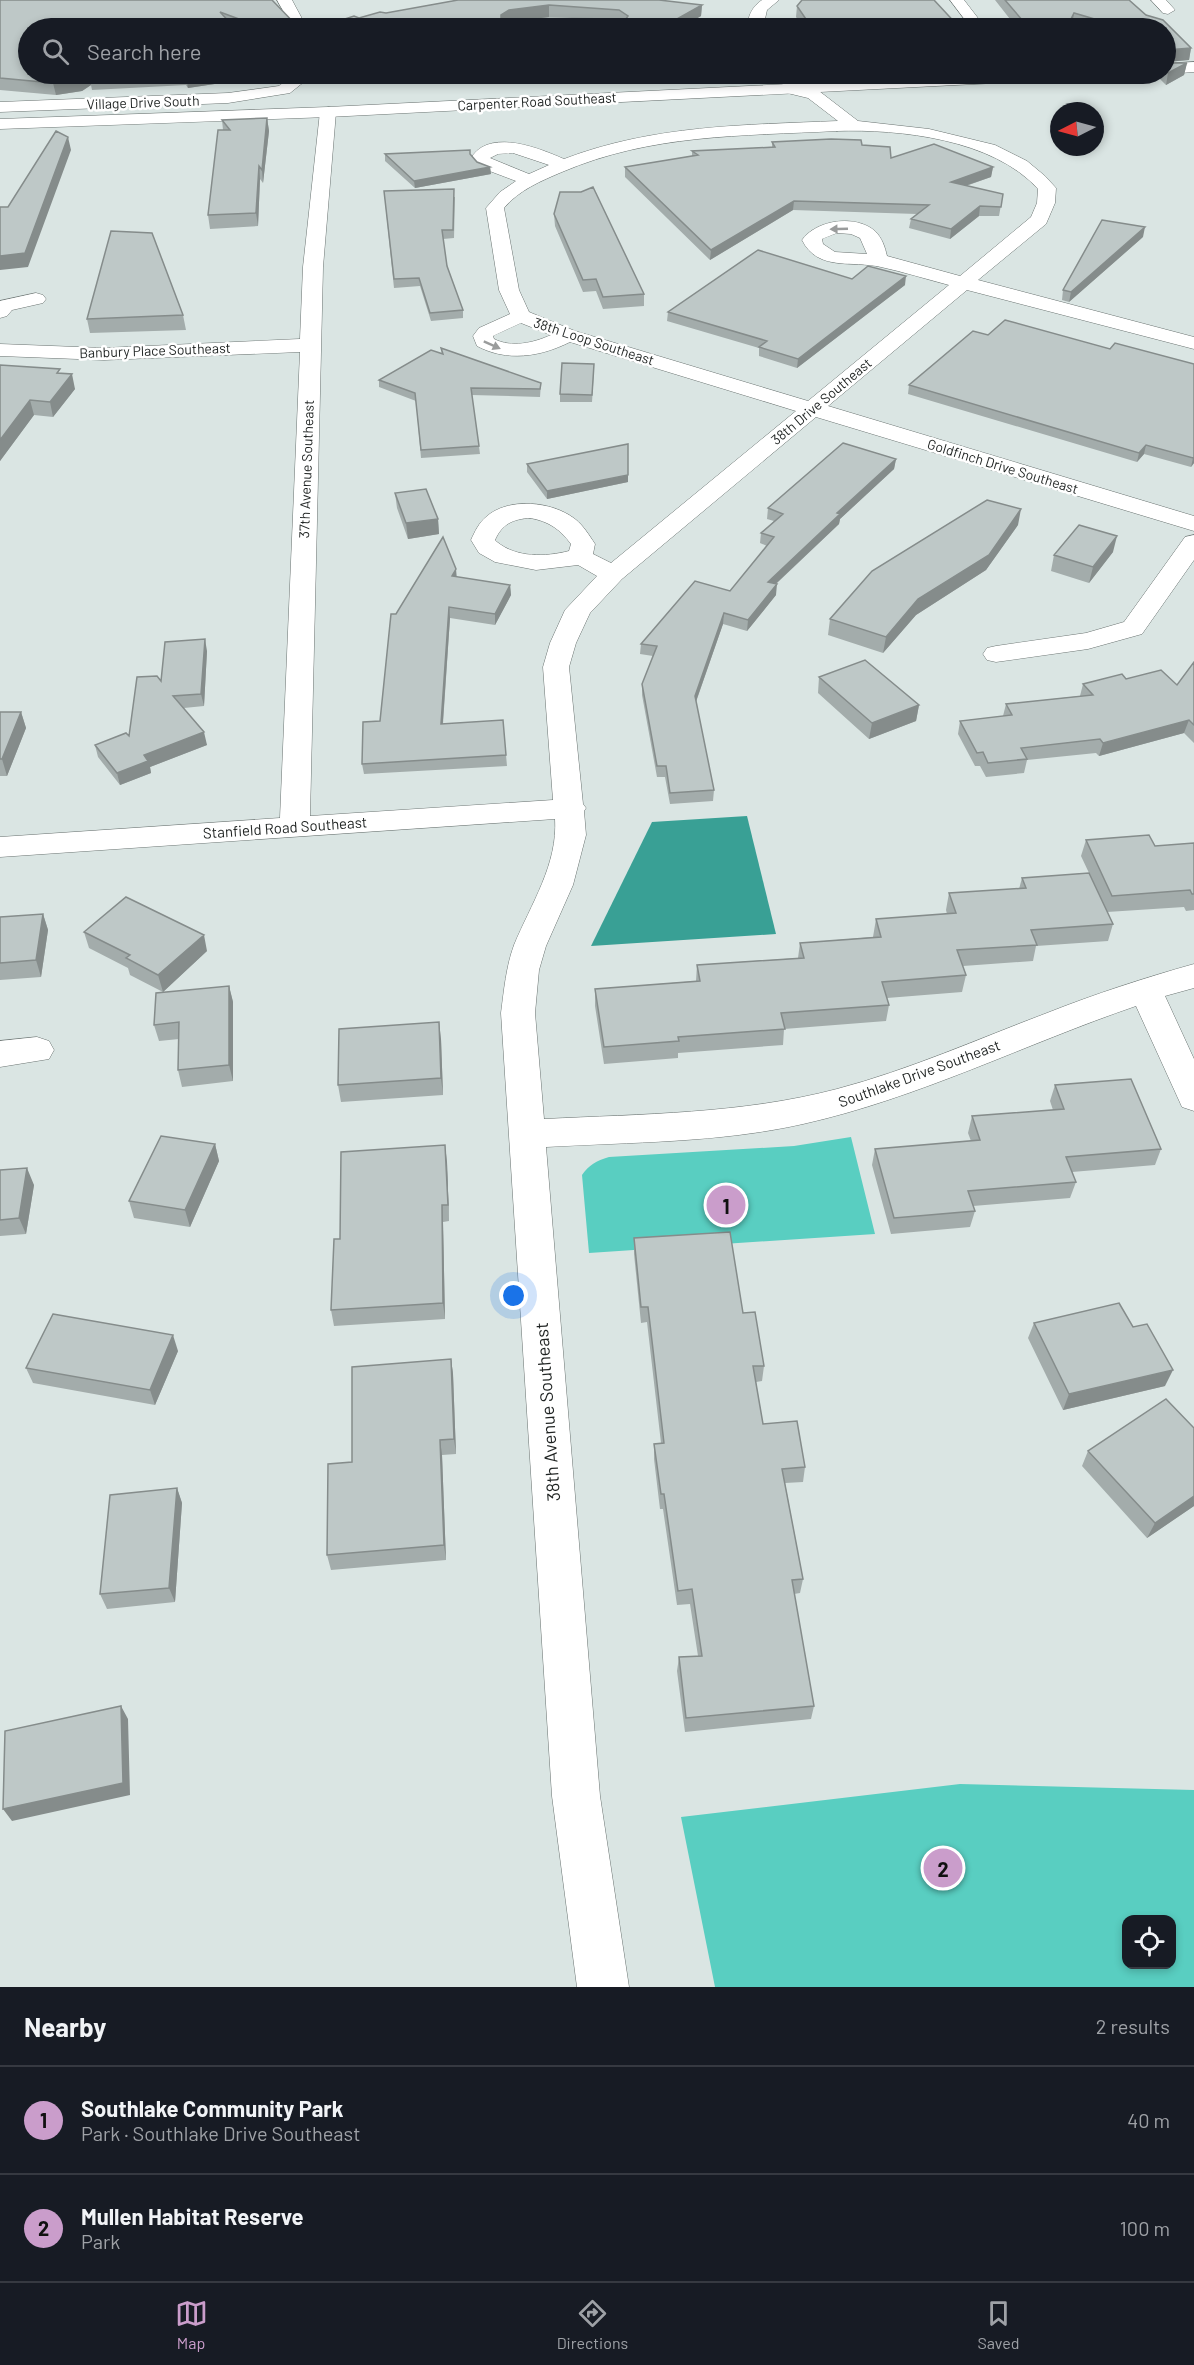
<!DOCTYPE html>
<html lang="en">
<head>
<meta charset="utf-8">
<style>
	:root { --surface:#171b24; --page:#242831; --text:#f1f3f6; --muted:#9ea1a6; --line:#363941; --accent:#ca9dcb }
	body { margin:0; font-family:Barlow,sans-serif; background:var(--page); color:var(--text) }
	.controls { position:absolute; right:18px; bottom:18px; display:grid; overflow:hidden; border-radius:12px; box-shadow:0 3px 9px #0003 }
	.controls button { width:54px; height:54px; display:grid; place-items:center; padding:0; border:0; border-bottom:2px solid var(--line); background:var(--surface); color:var(--text); font:30px sans-serif }
	.compass { position:absolute; left:1050px; top:102px; width:54px; height:54px; border-radius:50%; background:var(--surface); box-shadow:0 3px 9px #0003; rotate:264deg }
	.you { position:absolute; left:514px; top:1296px; width:21px; height:21px; margin:-15px; border:4px solid #fff; border-radius:50%; background:#1a73e8; box-shadow:0 0 0 9px #1a73e833 }
	.badge { display:grid; place-items:center; width:39px; height:39px; border-radius:50%; background:var(--accent); color:#111; font-size:20px; font-weight:700 }
	.pin { position:absolute; translate:-50% -50%; border:3px solid #fff; box-shadow:0 2px 6px #0006 }
	.list { margin:0; padding:0; list-style:none }
	h2 { display:flex; justify-content:space-between; align-items:center; height:78px; margin:0; padding:0 24px; font-size:26px }
	h2 small { font-size:20px; font-weight:400; color:var(--muted) }
	.list li { display:grid; grid-template-columns:39px 1fr auto; gap:18px; align-items:center; box-sizing:border-box; height:108px; padding:0 24px; border-top:2px solid var(--line) }
	.list b { display:block; font-size:22px; white-space:nowrap }
	.list p { margin:0; font-size:20px; white-space:nowrap; color:var(--muted) }
	.list em { font-size:20px; font-style:normal; color:var(--muted) }
	.icon { flex:none; width:33px; height:33px; fill:none; stroke:currentColor; stroke-width:2; stroke-linecap:round; stroke-linejoin:round }
	.map { position:relative; flex:none; width:1194px; height:1987px; overflow:hidden }
	.search { position:absolute; background:var(--surface); box-shadow:0 3px 9px #0003; left:18px; right:18px; top:18px; height:66px; display:flex; align-items:center; gap:15px; box-sizing:border-box; padding:0 21px; border-radius:33px; color:var(--muted); font-size:22px }
	.sheet { height:294px; background:var(--surface) }
	nav { display:flex; justify-content:space-around; align-items:center; box-sizing:border-box; height:84px; border-top:2px solid var(--line); background:var(--surface); font-size:16px; color:var(--muted) }
	nav a { display:grid; justify-items:center; gap:3px }
	nav .on { color:var(--accent) }
	.map>svg:first-child { display:block }
	.green { fill:#59cec1; fill-rule:evenodd }
	.water { fill:#39a095 }
	.lines { fill:none; stroke-linecap:round; stroke-linejoin:round }
	.minor-casing { stroke:#6a7371; stroke-width:1 }
	.tertiary-casing { stroke:#6a7371; stroke-width:1 }
	.minor { fill:#fff; fill-rule:evenodd }
	.tertiary { fill:#fff; fill-rule:evenodd }
	.wall { fill:#a3acab; fill-rule:evenodd }
	.shaded-wall { fill:#858c8b }
	.building { fill:#bec8c7; stroke:#858c8b; stroke-width:1.5; fill-rule:evenodd }
	.oneway { fill:#9a9c9c }
	.labels { text-anchor:middle; dominant-baseline:central; stroke-width:5; stroke-linejoin:round; paint-order:stroke }
	.far-street-label { font-size:14px; fill:#1f2322; stroke:#fff }
	.street-label { font-size:15px; fill:#1f2322; stroke:#fff }
	.near-street-label { font-size:18px; fill:#1f2322; stroke:#fff }
</style>
</head>
<body>
<div class="map">
<svg width="1194" height="1987" viewBox="0 0 1194 1987">
	<rect width="100%" height="100%" fill="#dae5e3"/>
	<!-- green -->
	<path class="green" d="M851,1137L875,1234L589,1253L582,1175C589,1165 596,1161 609,1157L794,1146Z
		M960,1784L1194,1790V1987H715L681,1817ZM1126,1920H1172V1964H1126Z"/>
	<!-- water -->
	<path class="water" d="M747,816L776,934L591,946L652,822Z"/>
	<g class="lines">
		<!-- minor casing -->
		<g class="minor-casing">
			<path id="minor" d="M277,0H292L307,28H293Z
				M762,0H779L767,10L763,28H749C746,17 753,6 762,0Z
				M950,0H964L981,22L979,25H969Z
				M1151,0H1166L1175,10L1168,14L1163,13Z
				M294,74H310V77L290,93L228,103L0,112V102L228,93L279,86Z
				M785,83L819,91L858,121L929,129L995,145L1027,161L1045,176L1056,188L1055,203L1046,224L978,280L1194,337V349L967,290L828,406L1194,516V531L816,417L622,579L590,613L576,643L569,667L583,804L586,808L584,811L586,835L573,885L546,946L539,970L535,1013L544,1119C642,1114 742,1114 837,1089C909,1070 978,1039 1047,1013C1095,994 1144,978 1194,964V988L1165,996L1194,1059V1111L1182,1107L1136,1006C1025,1044 919,1098 803,1124C719,1143 631,1142 546,1147L600,1796L629,1987H577L552,1796L501,1013C504,990 506,967 514,945C531,904 558,864 555,819L0,857V837L280,818L300,352L104,360L0,356V344L104,348L300,339L303,267L320,112L328,107L334,108L336,112L323,267L310,816L553,800L543,667L550,643L565,610L597,576L578,565L536,570L495,562L479,553L471,540C475,531 479,523 486,517C508,497 552,501 575,519C583,525 589,535 595,544L593,554L611,563L796,411L570,342C540,357 507,362 477,346L473,336L479,328L510,314L499,290L486,208L500,192L516,181L479,167L472,159L473,155C493,129 541,149 564,159C653,125 745,125 838,121L808,98L779,91L777,88ZM837,131C900,129 993,139 1038,189L1037,203L1031,217L960,276L887,256C885,247 882,238 875,231C855,214 816,220 802,240C818,272 852,260 881,267C904,272 926,279 949,285L808,401L575,331L529,312L519,290L504,208C519,190 541,181 562,172C651,134 741,136 837,131ZM513,153L549,165L529,174L490,158L498,154ZM837,233L851,234L860,238L867,254L835,252L823,244L822,239ZM521,323L551,335C533,343 512,348 494,339L493,336ZM530,518C548,521 560,529 571,544L569,551C545,557 517,558 497,542L495,540C502,524 513,519 530,518Z
				M36,293L43,295L46,299L43,303L12,310L7,316L0,318V301Z
				M1194,535V560L1142,634L1088,649L996,662L987,660L983,654L987,648L996,646L1086,633L1124,622L1185,537Z
				M37,1037L49,1041L54,1050L49,1059L0,1067V1041Z"/>
		</g>
		<!-- tertiary casing -->
		<g class="tertiary-casing">
			<path id="tertiary" d="M1194,62V72L1166,74H1165L1166,64Z
				M990,74H1082L1074,79L328,117L0,129V119L328,107Z"/>
		</g>
		<!-- minor -->
		<use href="#minor" class="minor"/>
		<!-- tertiary -->
		<use href="#tertiary" class="tertiary"/>
	</g>
	<!-- wall -->
	<path class="wall" d="M0,0H272L299,28H28V74H268V76L188,88L186,85L92,90L91,85L82,91L56,95L0,90Z
		M458,0L702,5L701,16L680,28H317L359,18ZM549,17L572,18H538Z
		M995,0H1129L1146,15L1163,20L1191,48L1189,60L1166,62V63H1187L1184,75L1166,85L1155,74H1166V28H1083L1072,25L1070,28H1017Z
		M797,6L960,28H804L796,17Z
		M378,74H425L407,81Z
		M267,118L269,131L263,183L260,179L258,226L210,229L208,215L223,130L222,120Z
		M772,142L862,145L891,158L993,167L991,177L966,186L1003,194L999,216H979L950,239L909,228L911,219L917,214L793,210L710,260L625,177V167L692,156V151L772,147Z
		M385,154H470L477,162L490,167L491,174L415,188L385,161Z
		M384,191L455,197L454,238L443,239L447,266L463,310V318L431,321L420,286L394,288Z
		M554,214L644,294V306L603,309L596,291L583,292L555,226Z
		M1143,237L1069,302L1062,300L1063,290Z
		M852,279L905,285L797,368L759,356V348L667,321L668,312Z
		M183,315L186,330L90,333L87,319Z
		M988,335L1110,349L1194,364V463L1191,467L1144,454L1137,462L908,394L909,385Z
		M441,348L541,383L540,397L472,395L480,454L421,458L416,401L379,387V380L442,354Z
		M0,365L61,374L75,389L53,417L34,415L0,461Z
		M594,371L592,402H560V394Z
		M896,459L894,469L840,519L839,524L776,584V595L747,631L723,624L696,702L714,790L713,801L670,804L665,777H657L642,695V684L653,656L640,654L641,644L730,591L767,546L760,543L761,533L774,521L767,519L768,508Z
		M527,464L628,482L547,499L527,472Z
		M395,493L438,519L439,534L408,539L397,508Z
		M1018,525L986,570L916,615L883,653L828,635L830,619Z
		M1113,552L1089,583L1051,571L1054,555Z
		M456,569V577L510,585L511,595L495,625L450,618L443,724L506,755L507,766L364,774L362,764L380,721Z
		M207,651L204,706L184,708L207,745L150,767L151,773L120,785L98,757L95,745L129,736L161,681Z
		M1194,662V743L1184,733L1099,756L1096,753L1027,760L1024,773L986,777L980,766H975L958,734L960,721L1003,716L1006,704L1080,696L1083,684L1126,679L1177,685Z
		M819,677L919,705L916,721L869,739L818,693Z
		M0,712H21L26,728L7,776H0Z
		M1086,840L1155,846L1194,843V910L1186,911L1184,907L1107,912L1113,924L1108,941L1036,946L1033,961L963,966L966,975L962,992L887,998L889,1005L886,1021L784,1029L783,1045L678,1053V1058L604,1064L595,1006V989L696,981L697,965L798,958L800,943L873,937L876,919L947,914L946,910L949,893L1019,889L1022,878L1089,873L1081,856Z
		M43,914L48,930L41,977L0,980V917Z
		M84,932L207,951L163,992L130,975L128,968L89,948Z
		M229,986L233,1002V1081L182,1087L178,1070L179,1039L159,1041L154,1025Z
		M441,1039L443,1095L341,1102L338,1085Z
		M1055,1085L1161,1149L1155,1165L1072,1172L1076,1182L1070,1198L973,1206L975,1211L970,1227L891,1234L872,1165L875,1149L971,1141L968,1133L972,1116L1053,1110L1050,1101Z
		M215,1144L219,1161L190,1227L134,1218L129,1201Z
		M447,1162L449,1221L443,1222L445,1319L334,1326L331,1310Z
		M0,1170L34,1185L26,1234L0,1236Z
		M634,1238L743,1313L764,1366L762,1381L756,1382L763,1424L805,1467L803,1482L785,1483L803,1579L800,1593L794,1594L814,1706L811,1719L685,1732L677,1671L679,1657L698,1656L690,1604L677,1605L663,1509H660L654,1459V1444L661,1443L647,1322L641,1323L634,1254Z
		M1034,1323L1165,1386L1063,1410L1028,1338Z
		M178,1351L155,1405L33,1383L26,1368Z
		M451,1359L453,1374L456,1454L442,1455L446,1560L331,1570L327,1555L352,1462Z
		M1194,1428V1506L1147,1538L1082,1466L1088,1451Z
		M177,1488L182,1503L175,1602L107,1609L100,1594Z"/>
	<!-- shaded-wall -->
	<path class="shaded-wall" d="M549,5V17L510,22L501,18V15L509,10Z
		M702,5L701,16L680,28H661Z
		M1074,13L1072,25L1070,28H1062Z
		M1191,48L1189,60L1166,62L1167,50Z
		M1187,63L1184,75L1166,85L1168,73Z
		M87,74H98L90,78L91,85L82,91L56,95L53,83Z
		M201,74H268V76L188,88L186,76Z
		M406,74H425L407,81Z
		M267,118L269,131L263,183L262,170Z
		M68,137L71,150L28,267L0,270V256Z
		M259,166L260,179L258,226L256,213Z
		M490,167L491,174L415,188L414,181Z
		M993,167L991,177L950,191L951,182Z
		M794,201L793,210L710,260L711,250Z
		M980,206L979,216L950,239L951,229Z
		M1145,227L1143,237L1069,302L1071,292Z
		M906,276L905,285L797,368L798,359Z
		M72,374L75,389L53,417L50,402Z
		M30,400L34,415L0,461V440Z
		M1146,445L1144,454L1137,462L1139,453Z
		M1194,457V463L1191,467L1193,458Z
		M896,459L894,469L840,519L839,524L767,592L768,582L837,513Z
		M628,475V482L547,499V491Z
		M1021,509L1018,525L986,570L916,615L883,653L886,637L918,599Z
		M438,519L439,534L408,539L406,523Z
		M1117,536L1113,552L1089,583L1093,567Z
		M456,569L457,580L452,576Z
		M777,584L776,595L747,631L748,620Z
		M510,585L511,595L495,625V614Z
		M449,607L450,618L442,734L441,724Z
		M724,613L723,624L694,707L695,696Z
		M205,639L207,651L204,706L201,694Z
		M919,705L916,721L869,739L872,723Z
		M21,712L26,728L7,776L2,759Z
		M1189,720L1184,733L1099,756L1103,743Z
		M204,732L207,745L150,767L151,773L120,785L117,773L144,755Z
		M43,914L48,930L41,977L36,960Z
		M204,935L207,951L163,992L158,975Z
		M229,986L233,1002V1081L229,1065Z
		M439,1022L441,1039L443,1095L441,1078Z
		M215,1144L219,1161L190,1227L185,1210Z
		M445,1145L447,1162L449,1221L448,1205Z
		M27,1168L34,1185L26,1234L19,1218Z
		M442,1205L443,1222L445,1319L443,1303Z
		M173,1335L178,1351L155,1405L150,1390Z
		M451,1359L453,1374L456,1454L454,1439Z
		M1173,1370L1165,1386L1063,1410L1069,1394Z
		M440,1440L442,1455L446,1560L444,1545Z
		M177,1488L182,1503L175,1602L169,1588Z
		M1194,1496V1506L1147,1538L1155,1523Z
		M121,1706L128,1719L130,1795L12,1821L3,1809Z"/>
	<!-- building -->
	<path class="building" d="M0,0H272L299,28H263L220,12L235,28H28V74H87L79,79L53,83L0,78Z
		M458,0H659L702,5L661,28H317L354,16L359,18L380,12L386,13ZM549,5L619,10L628,16L626,19L501,18V15L509,10Z
		M802,0H934L960,28H812L797,6Z
		M1005,0H1129L1146,15L1163,20L1191,48L1167,50L1166,63H1187L1168,73L1166,70V28H1125L1074,13L1068,25L1062,28H1029Z
		M93,74H173L90,78Z
		M185,74H201L186,76Z
		M267,118L262,170L259,166L256,213L208,215L218,130H230L222,120Z
		M56,131L68,137L25,253L0,256V207H8Z
		M831,139L861,140L862,145L890,147L891,158L934,144L993,167L951,182L1003,194L1001,207L980,206L951,229L911,219L929,205L794,201L711,250L625,167L698,155L692,151L775,147L772,142Z
		M470,150V154L477,162L490,167L414,181L385,154Z
		M593,187L644,294L603,297L596,279L583,280L554,214L560,192H581Z
		M454,189L453,230H442L447,266L463,310L430,313L419,278L394,279L384,191Z
		M1102,220L1145,227L1071,292L1063,290Z
		M111,231L152,233L183,315L87,319Z
		M758,250L852,279L868,266L906,276L798,359L759,347L767,341L668,312Z
		M1005,320L1110,349L1115,343L1194,364V457L1193,458L1146,445L1139,453L909,385L973,331L988,335Z
		M441,348L541,383L540,389L471,388L479,446L421,450L415,393L379,380L431,350L443,354Z
		M562,363L594,364L592,395L560,394Z
		M0,365L60,369L57,373L72,374L50,402L30,400L0,440Z
		M843,443L896,459L837,513L840,514L768,582L777,584L748,620L724,613L695,696L714,790L670,793L666,766H657L642,684L657,646L641,644L695,581L730,591L774,537L761,533L783,514L768,508Z
		M628,444V475L547,491L527,464Z
		M426,489L438,519L406,523L395,493Z
		M987,500L1021,509L989,555L918,599L886,637L830,619L872,571Z
		M1079,525L1117,536L1093,567L1054,555Z
		M443,537L456,569L452,576L510,585L495,614L449,607L441,724L503,720L506,755L362,764L363,722L380,721L391,614H396Z
		M205,639L201,694L173,696L204,732L144,755L148,761L117,773L95,745L126,733L129,736L137,677L157,676L161,681L165,642Z
		M865,660L919,705L872,723L819,677Z
		M1194,662V725L1189,720L1103,743L1100,739L1021,748L1027,759L988,763L983,752L977,753L960,721L1012,715L1006,704L1093,695L1083,684L1122,674L1126,679L1161,670L1177,685Z
		M0,712H21L2,759H0Z
		M1149,835L1155,846L1194,843V894H1192L1190,890L1112,896L1086,840Z
		M1089,873L1113,924L1031,930L1037,945L957,950L966,975L882,982L889,1005L781,1013L785,1029L678,1037L679,1041L604,1047L595,989L700,981L697,965L804,958L800,943L881,937L876,919L956,913L949,893L1026,888L1022,878Z
		M126,897L204,935L158,975L126,958L130,955L84,932Z
		M43,914L36,960L0,963V917Z
		M229,986V1065L178,1070L179,1022L154,1025L156,993Z
		M439,1022L441,1078L338,1085L339,1029Z
		M1131,1079L1161,1149L1066,1157L1076,1182L968,1191L975,1211L894,1218L875,1149L980,1140L972,1116L1064,1109L1055,1085Z
		M161,1136L215,1144L185,1210L129,1201Z
		M445,1145L448,1205H442L443,1303L331,1310L334,1239H340L341,1152Z
		M27,1168L19,1218L0,1220V1170Z
		M730,1232L743,1313L755,1312L764,1366H753L763,1424L797,1421L805,1467L782,1469L803,1579L792,1580L814,1706L686,1718L679,1657L702,1656L692,1589L678,1591L664,1494H661L654,1444L664,1443L648,1307H641L634,1238Z
		M1119,1303L1133,1327L1147,1324L1173,1370L1069,1394L1034,1323Z
		M53,1314L173,1335L150,1390L26,1368Z
		M451,1359L454,1439L440,1440L444,1545L327,1555L328,1464L352,1462V1367Z
		M1166,1399L1194,1428V1496L1155,1523L1088,1451Z
		M177,1488L169,1588L100,1594L110,1495Z
		M121,1706L123,1783L3,1809L5,1731Z"/>
	<!-- one-way arrows -->
	<defs><path id="oneway-solid" d="M-6-.8H1V-3.2L6.5 0L1 3.2V.8H-6Z" transform="scale(1.5)"/></defs>
	<g class="oneway">
		<use href="#oneway-solid" transform="translate(839 229) rotate(178)"/>
		<use href="#oneway-solid" transform="translate(492 345) rotate(24)"/>
	</g>
	<g class="labels">
		<!-- far-street labels -->
		<g class="far-street-label">
			<text transform="translate(537 101) rotate(-3)">Carpenter Road Southeast</text>
			<text transform="translate(143 102) rotate(-2)">Village Drive South</text>
			<text transform="translate(594 341) rotate(18)">38th Loop Southeast</text>
			<text transform="translate(155 350) rotate(-2)">Banbury Place Southeast</text>
			<text transform="translate(821 401) rotate(-40)">38th Drive Southeast</text>
			<text transform="translate(1003 466) rotate(17)">Goldfinch Drive Southeast</text>
			<text transform="translate(306 469) rotate(-88)">37th Avenue Southeast</text>
		</g>
		<!-- street labels -->
		<g class="street-label">
			<text transform="translate(285 827) rotate(-4)">Stanfield Road Southeast</text>
			<text transform="translate(919 1073) rotate(-20)">Southlake Drive Southeast</text>
		</g>
		<!-- near-street labels -->
		<g class="near-street-label">
			<text transform="translate(547 1412) rotate(-94)">38th Avenue Southeast</text>
		</g>
	</g>
</svg>
<div class="controls">
<button><svg class="icon" aria-label="locate" viewBox="0 0 24 24"><circle cx="12" cy="12" r="6"/><path d="M12 2v4M12 18v4M2 12h4M18 12h4"/></svg></button>
</div>
<svg class="compass" viewBox="-18 -18 36 36"><path d="M0-13l5 13h-10z" fill="#e53935"/><path d="M0 13l5-13h-10z" fill="#9ea1a6"/></svg>
<div class="you"></div>
<div class="pin badge" style="left:726px;top:1205px">1</div>
<div class="pin badge" style="left:943px;top:1868px">2</div>
<div class="search"><svg class="icon" aria-label="search" viewBox="0 0 24 24"><circle cx="10" cy="10" r="6"/><path d="M15 15l6 6"/></svg>Search here</div>
</div>
<section class="sheet">
<h2>Nearby<small>2 results</small></h2>
<ul class="list">
<li><span class="badge">1</span><div><b>Southlake Community Park</b><p>Park · Southlake Drive Southeast</p></div><em>40 m</em></li>
<li><span class="badge">2</span><div><b>Mullen Habitat Reserve</b><p>Park</p></div><em>100 m</em></li>
</ul>
</section>
<nav>
<a class="on"><svg class="icon" aria-label="map" viewBox="0 0 24 24"><path d="M3 6l6-2 6 2 6-2v14l-6 2-6-2-6 2zM9 4v14M15 6v14"/></svg>Map</a>
<a><svg class="icon" aria-label="directions" viewBox="0 0 24 24"><path d="M12 3l9 9-9 9-9-9zM9 14v-3h6M13 9l2 2-2 2"/></svg>Directions</a>
<a><svg class="icon" aria-label="saved" viewBox="0 0 24 24"><path d="M7 4h10v16l-5-4-5 4z"/></svg>Saved</a>
</nav>
</body>
</html>
